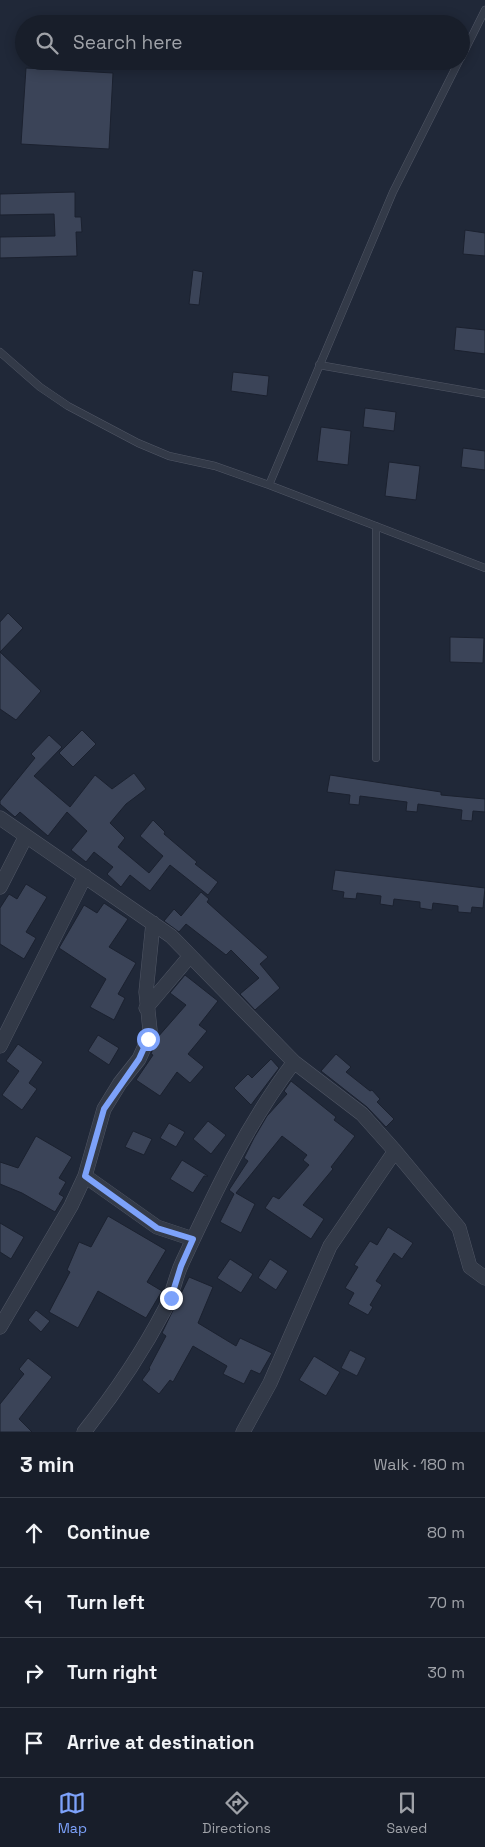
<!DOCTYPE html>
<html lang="en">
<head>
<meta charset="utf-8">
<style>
	:root { --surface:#181e2a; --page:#252b36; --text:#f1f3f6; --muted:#9fa2a8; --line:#363c47; --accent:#7da2fa }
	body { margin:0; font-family:"Space Grotesk",sans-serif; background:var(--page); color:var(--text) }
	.stop { position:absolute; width:15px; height:15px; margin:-11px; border:4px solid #7da2fa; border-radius:50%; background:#fff }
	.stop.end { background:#7da2fa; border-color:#fff; box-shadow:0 1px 5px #0008 }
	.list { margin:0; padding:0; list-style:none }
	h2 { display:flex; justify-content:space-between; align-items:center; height:65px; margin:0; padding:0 20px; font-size:21px }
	h2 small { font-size:16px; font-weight:400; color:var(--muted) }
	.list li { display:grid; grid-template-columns:32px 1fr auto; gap:15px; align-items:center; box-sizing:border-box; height:70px; padding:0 20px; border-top:1px solid var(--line) }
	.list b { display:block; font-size:19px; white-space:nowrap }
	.list em { font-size:16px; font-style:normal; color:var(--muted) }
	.icon { flex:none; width:28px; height:28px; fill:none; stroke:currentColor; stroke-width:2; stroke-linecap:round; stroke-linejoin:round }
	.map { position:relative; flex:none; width:485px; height:1432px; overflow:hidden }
	.search { position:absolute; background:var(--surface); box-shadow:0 2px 12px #0003; left:15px; right:15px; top:15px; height:55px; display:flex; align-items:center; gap:12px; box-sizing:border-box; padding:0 18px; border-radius:28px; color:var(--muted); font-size:19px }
	.sheet { height:345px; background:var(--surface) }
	nav { display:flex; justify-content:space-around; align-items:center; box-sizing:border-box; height:70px; border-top:1px solid var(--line); background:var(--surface); font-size:14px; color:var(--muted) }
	nav a { display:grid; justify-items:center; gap:2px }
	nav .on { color:var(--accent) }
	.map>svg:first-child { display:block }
	.building { fill:#3b4458; stroke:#1b212f }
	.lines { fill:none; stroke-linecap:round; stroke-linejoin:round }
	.service-casing { stroke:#515766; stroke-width:8 }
	.minor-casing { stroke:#515766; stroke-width:15 }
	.service { stroke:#333a48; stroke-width:7 }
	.minor { stroke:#333a48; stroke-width:14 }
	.route { stroke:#7da2fa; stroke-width:6 }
</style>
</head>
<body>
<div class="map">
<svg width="485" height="1432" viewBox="0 0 485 1432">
	<rect width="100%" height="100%" fill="#202838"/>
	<!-- building -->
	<path class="building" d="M26,68L113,73L109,149L21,144Z
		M75,192V217H81L82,232H76L77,256L0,258V237L55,236L54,214L0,215V194Z
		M465,230L485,233V256L463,254Z
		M193,270L203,272L199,305L189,304Z
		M456,327L485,330V354L454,350Z
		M233,372L269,376L267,396L231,391Z
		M365,408L396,412L394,431L363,427Z
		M321,427L351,431L348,465L317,461Z
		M463,448L485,451V470L461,467Z
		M389,462L420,466L416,500L385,496Z
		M8,613L23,628L0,652L41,691L16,720L0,709V622Z
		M450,637L484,638L483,663L450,662Z
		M82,730L96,744L73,767L59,753Z
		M49,735L62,747L34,776L70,807L95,775L112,789L134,773L146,789L126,804L110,823L125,838L118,847L149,873L163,856L140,836L153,820L165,832L164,834L197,862L195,864L218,882L208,895L170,865L150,891L130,875L121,887L107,874L113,867L94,852L86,862L71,850L87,831L67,812L48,836L20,812L15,817L0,804V801L35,758L31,754Z
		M330,775L441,792V795L485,799V812L473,811L472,821L461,820L462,810L418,804L417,812L406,811L407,802L360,796L359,805L349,804L350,795L327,792Z
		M335,870L485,888L483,908L472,907L471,913L458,912V906L433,903L432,910L420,908V902L394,899L393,906L380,904L381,896L357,893L356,899L343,898L344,892L332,890Z
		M26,884L47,897L26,932L36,938L24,959L0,944V908L9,894L17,899Z
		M201,892L209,899L207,902L268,957L260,964L280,988L255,1010L240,994L259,978L231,950L226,955L186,924L179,932L164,921L174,909L181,916Z
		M104,903L128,919L109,947L136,963L118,994L125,998L114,1020L90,1007L106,979L59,948L84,905L97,913Z
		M185,975L218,1001L199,1025L207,1031L188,1054L204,1067L190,1083L177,1072L160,1096L136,1080L153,1055L151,1054L157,1038L186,1005L170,993Z
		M98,1035L119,1048L109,1065L88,1051Z
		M18,1044L43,1062L29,1083L37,1089L22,1110L2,1095L19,1071L6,1061Z
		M336,1054L351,1067L346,1072L370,1091L372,1090L380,1099L377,1102L394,1119L386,1127L367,1107L321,1071Z
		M271,1059L279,1068L251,1105L234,1088L248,1074L252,1078Z
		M291,1081L336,1117L334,1120L355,1136L331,1167L333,1169L303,1205L324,1219L311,1239L265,1208L273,1196L279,1199L309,1165L303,1160L307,1155L282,1136L236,1193L255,1204L241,1233L220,1222L234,1194L229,1190L248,1161L244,1158L254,1138L267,1116L287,1094L284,1091Z
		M208,1121L226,1135L211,1154L193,1139Z
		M169,1123L185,1132L176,1147L160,1138Z
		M133,1131L152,1139L144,1155L125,1147Z
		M36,1136L72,1157L59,1178L66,1182L59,1194L64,1197L55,1212L22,1193L0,1184V1162L18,1168Z
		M182,1160L208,1176H204L193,1193L170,1179Z
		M108,1216L166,1250L147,1282L162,1291L146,1318L98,1291L78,1328L49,1312L70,1272L67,1270L79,1242L91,1247Z
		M0,1223L24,1237L11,1259L0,1252Z
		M388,1227L413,1243L402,1259L394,1253L376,1281L382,1285L370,1305L373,1307L368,1315L348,1304L354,1293L345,1288L358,1267L354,1265L370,1241L377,1245Z
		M230,1259L253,1274L241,1293L217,1278Z
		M270,1259L288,1271L276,1290L258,1278Z
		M189,1277L213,1287L198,1323L236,1346L240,1338L272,1353L260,1374L251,1370L244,1384L223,1374L227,1366L193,1346L173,1382L170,1380L159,1394L142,1380L150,1369L149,1368L166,1336L162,1333Z
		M36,1310L50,1321L41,1332L28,1320Z
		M350,1350L366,1358L357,1376L341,1368Z
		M314,1356L340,1372L326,1396L299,1380Z
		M28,1358L52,1377L19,1419L32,1432H0V1404L24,1374L19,1369Z"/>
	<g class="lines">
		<!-- service casing -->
		<g class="service-casing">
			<path id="service" d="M461,58L485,10
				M0,352L40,387L68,406L138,443L169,456L215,466L269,485L485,568
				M319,365L485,394
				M269,485L393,192L459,61
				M376,758V526"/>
		</g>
		<!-- minor casing -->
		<g class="minor-casing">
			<path id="minor" d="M0,818L171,936L294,1062L362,1114L395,1151L330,1246L270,1383L243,1432
				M0,887L26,836
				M146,1008L190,956
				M0,1046L85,876
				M395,1151L459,1228L470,1267L485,1278
				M85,1176L157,1227L193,1239
				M0,1327L71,1206L85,1176L104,1109L120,1083L139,1059L148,1039L150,1030L146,992L153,923
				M84,1432C115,1393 142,1353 165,1309C173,1294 175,1278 182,1263C215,1192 247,1124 294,1062"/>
		</g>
		<!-- service -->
		<use href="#service" class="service"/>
		<!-- minor -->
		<use href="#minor" class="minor"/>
	</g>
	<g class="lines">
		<!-- route -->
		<path class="route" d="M148,1039L139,1059L104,1109L85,1176L157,1228L193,1239L181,1266L171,1298"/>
	</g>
</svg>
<div class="stop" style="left:148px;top:1039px"></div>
<div class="stop end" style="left:171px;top:1298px"></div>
<div class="search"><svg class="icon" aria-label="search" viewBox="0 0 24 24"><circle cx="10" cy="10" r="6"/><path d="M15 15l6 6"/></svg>Search here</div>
</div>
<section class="sheet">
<h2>3 min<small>Walk · 180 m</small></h2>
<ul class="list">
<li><svg class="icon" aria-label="ahead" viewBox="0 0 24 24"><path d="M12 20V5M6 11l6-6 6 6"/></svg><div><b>Continue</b></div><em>80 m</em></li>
<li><svg class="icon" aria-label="left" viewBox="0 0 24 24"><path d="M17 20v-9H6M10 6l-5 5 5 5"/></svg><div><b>Turn left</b></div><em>70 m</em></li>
<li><svg class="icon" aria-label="right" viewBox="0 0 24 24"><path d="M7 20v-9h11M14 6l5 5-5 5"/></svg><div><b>Turn right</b></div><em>30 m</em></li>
<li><svg class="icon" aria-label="arrive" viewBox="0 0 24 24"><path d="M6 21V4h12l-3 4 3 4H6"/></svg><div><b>Arrive at destination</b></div></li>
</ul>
</section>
<nav>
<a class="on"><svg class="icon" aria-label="map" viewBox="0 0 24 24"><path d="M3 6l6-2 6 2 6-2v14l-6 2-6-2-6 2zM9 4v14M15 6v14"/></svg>Map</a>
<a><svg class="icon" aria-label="directions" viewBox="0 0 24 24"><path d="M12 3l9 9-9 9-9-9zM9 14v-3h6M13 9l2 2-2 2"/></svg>Directions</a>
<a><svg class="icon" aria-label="saved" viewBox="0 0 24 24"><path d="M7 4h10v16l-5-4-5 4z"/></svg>Saved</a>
</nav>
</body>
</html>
